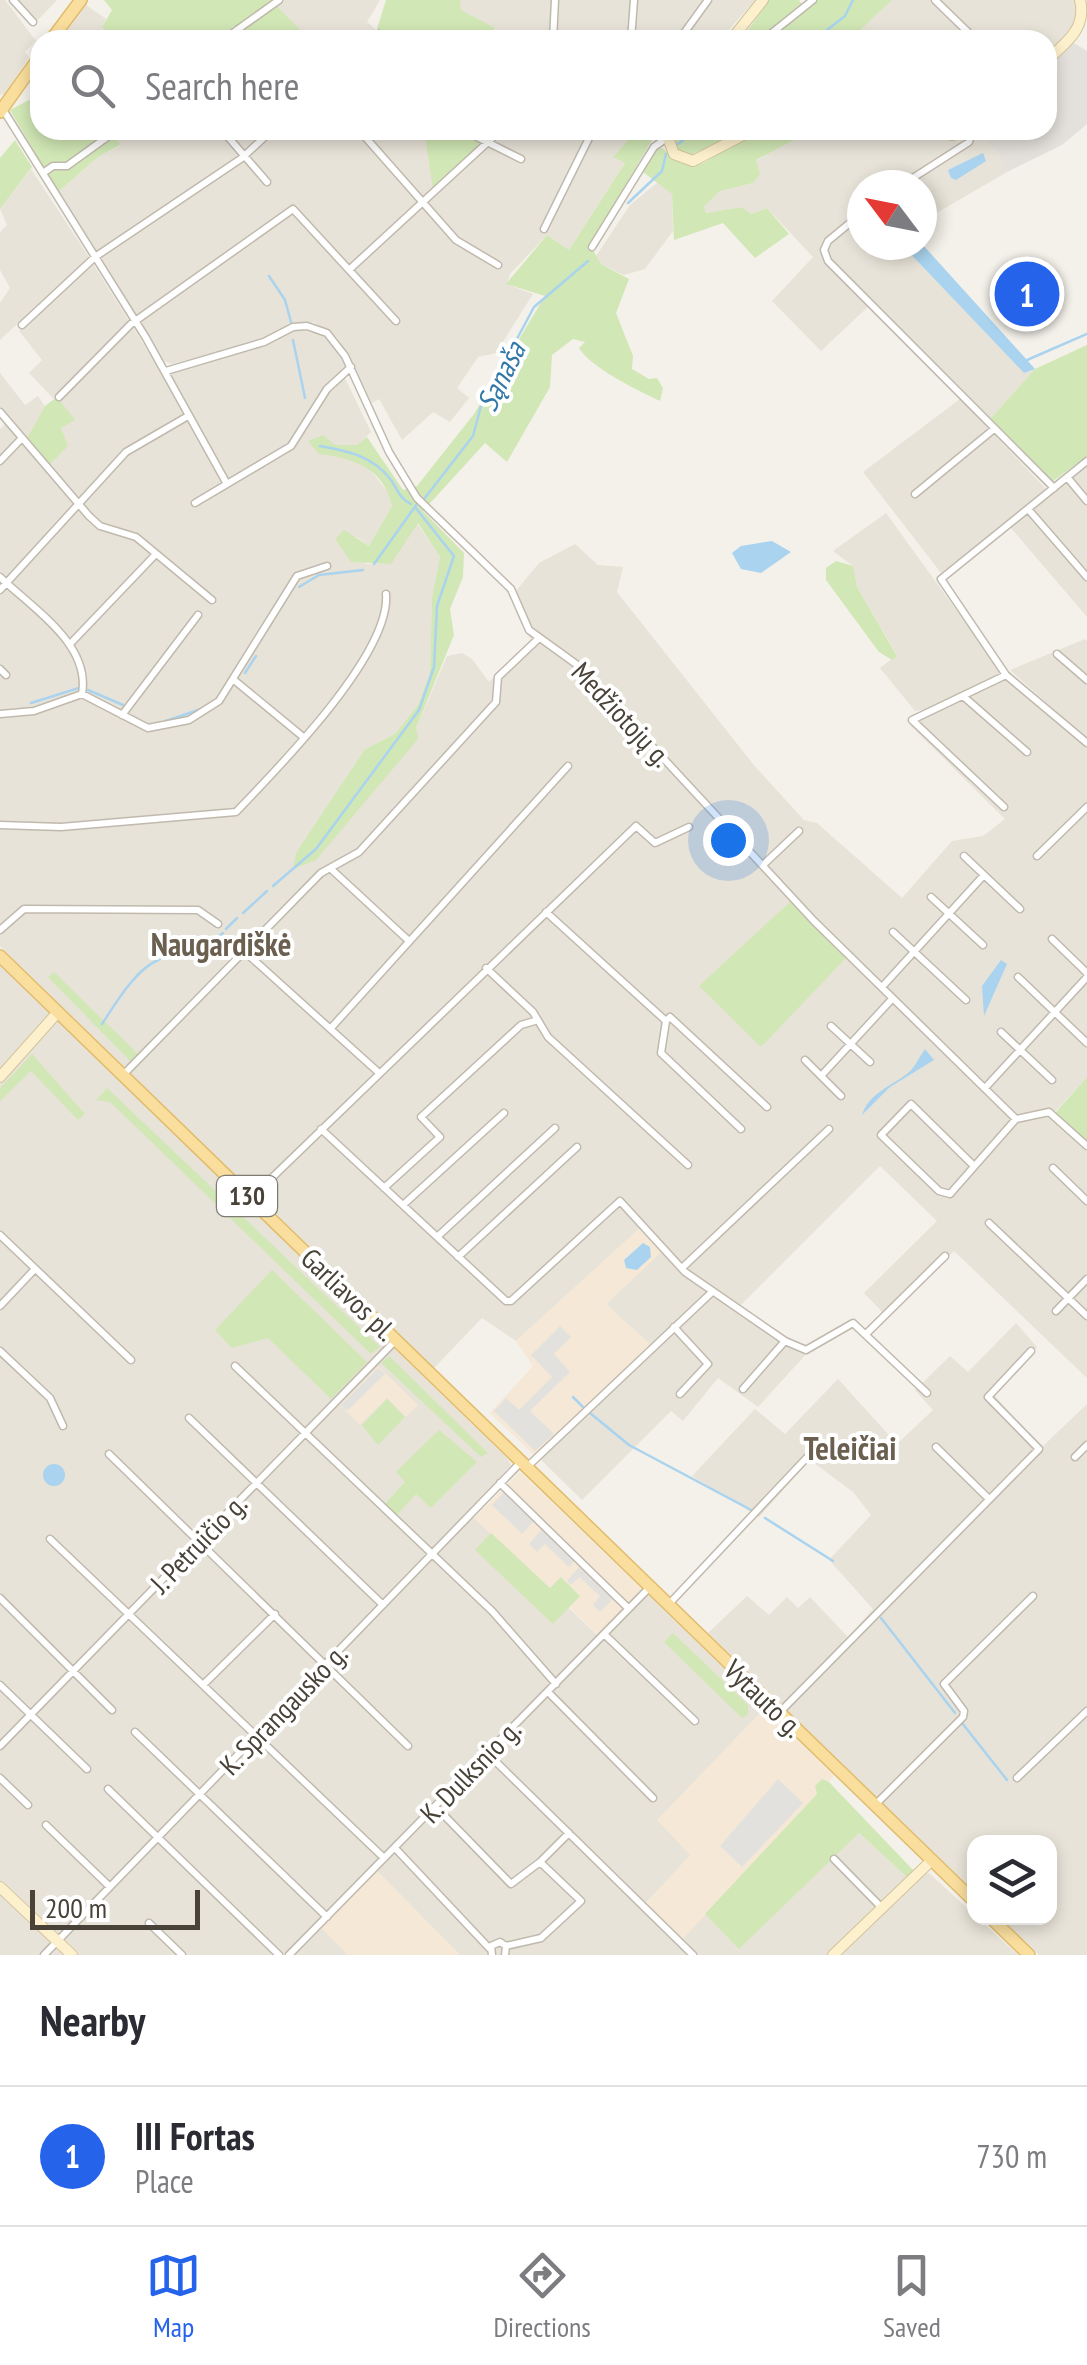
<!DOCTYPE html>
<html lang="en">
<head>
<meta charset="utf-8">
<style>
	:root { --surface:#fff; --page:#f7f7f7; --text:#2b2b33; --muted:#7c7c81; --line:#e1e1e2; --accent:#2563eb }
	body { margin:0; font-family:"PT Sans Narrow",sans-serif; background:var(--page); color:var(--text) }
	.controls { position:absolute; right:30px; bottom:30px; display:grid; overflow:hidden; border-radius:20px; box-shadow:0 5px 15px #0003 }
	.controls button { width:90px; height:90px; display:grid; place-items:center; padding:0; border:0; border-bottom:2px solid var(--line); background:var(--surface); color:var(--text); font:50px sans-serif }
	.compass { position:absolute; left:847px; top:170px; width:90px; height:90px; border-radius:50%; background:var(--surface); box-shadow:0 5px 15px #0003; rotate:302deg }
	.scale { position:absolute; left:30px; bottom:25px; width:170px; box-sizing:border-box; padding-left:10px; border:5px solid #484238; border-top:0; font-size:28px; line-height:35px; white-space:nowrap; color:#484238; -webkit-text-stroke:8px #fff; paint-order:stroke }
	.you { position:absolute; left:728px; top:840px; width:35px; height:35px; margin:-25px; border:8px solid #fff; border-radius:50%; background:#1a73e8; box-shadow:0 0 0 15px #1a73e833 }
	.badge { display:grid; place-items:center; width:65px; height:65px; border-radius:50%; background:var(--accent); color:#fff; font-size:32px; font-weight:700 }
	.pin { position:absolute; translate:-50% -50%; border:5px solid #fff; box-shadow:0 2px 10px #0006 }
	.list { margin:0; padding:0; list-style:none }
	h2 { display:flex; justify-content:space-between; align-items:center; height:130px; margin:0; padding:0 40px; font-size:42px }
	h2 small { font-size:32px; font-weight:400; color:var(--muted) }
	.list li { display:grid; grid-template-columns:65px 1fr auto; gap:30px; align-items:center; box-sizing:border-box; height:140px; padding:0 40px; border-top:2px solid var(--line) }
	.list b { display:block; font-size:38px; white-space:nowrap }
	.list p { margin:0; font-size:32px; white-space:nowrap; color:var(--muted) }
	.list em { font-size:32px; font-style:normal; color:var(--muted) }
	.icon { flex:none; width:55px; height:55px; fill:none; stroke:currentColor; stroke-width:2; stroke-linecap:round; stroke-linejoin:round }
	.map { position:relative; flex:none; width:1087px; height:1955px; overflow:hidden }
	.search { position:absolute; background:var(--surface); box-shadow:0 5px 15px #0003; left:30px; right:30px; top:30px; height:110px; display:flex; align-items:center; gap:25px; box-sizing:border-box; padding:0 35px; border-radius:30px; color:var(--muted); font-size:38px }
	.sheet { height:270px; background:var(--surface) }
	nav { display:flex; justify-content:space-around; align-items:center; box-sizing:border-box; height:140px; border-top:2px solid var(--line); background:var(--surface); font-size:28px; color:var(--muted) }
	nav a { display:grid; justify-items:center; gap:5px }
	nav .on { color:var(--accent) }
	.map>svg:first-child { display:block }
	.residential { fill:#e8e3d8 }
	.commercial { fill:#f5e8d6 }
	.industrial { fill:#e4e0db }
	.green { fill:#d1e7b5 }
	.parking { fill:#e3e1de }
	.water { fill:#a9d3ee }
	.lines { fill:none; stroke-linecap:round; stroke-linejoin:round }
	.stream { stroke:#a9d3ee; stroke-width:2.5 }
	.street-casing { stroke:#c0b9ad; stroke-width:9 }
	.secondary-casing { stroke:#d2c39b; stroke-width:12 }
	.primary-casing { stroke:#e0bc6c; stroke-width:14 }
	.street { stroke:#fff; stroke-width:6 }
	.secondary { stroke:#fdf0cc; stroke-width:10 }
	.primary { stroke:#fade9d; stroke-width:11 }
	.labels { text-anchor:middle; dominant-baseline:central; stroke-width:8; stroke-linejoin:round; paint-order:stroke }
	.shield { fill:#fff; stroke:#7f7b74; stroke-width:2.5 }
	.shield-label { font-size:25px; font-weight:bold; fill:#484238 }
	.street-label { font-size:28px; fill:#484238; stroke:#fff }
	.water-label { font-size:30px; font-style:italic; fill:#3279a9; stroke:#fff }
	.quarter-label { font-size:32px; font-weight:bold; fill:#6b5f50; stroke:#fff }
</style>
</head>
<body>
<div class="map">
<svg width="1087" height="1955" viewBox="0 0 1087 1955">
	<rect width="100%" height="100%" fill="#f4f1ea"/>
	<!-- residential -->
	<path class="residential" d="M0,0H5L36,41L25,52L29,57L6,94L0,95Z
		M18,0H57L37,21Z
		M272,0H380L367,22L388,40H305Z
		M460,0H756L719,40H489L496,29L460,10Z
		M892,0H1077L1079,21L1047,58V40H842L855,35Z
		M86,5L106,19L102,27L116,40H61Z
		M113,130H424L434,188L479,141L459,130H637L614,156L625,163L569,250L547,235L510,274L507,284L533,294L496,353L478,357L457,388L469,398L450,422L433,412L402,440L379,399L372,403L337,337L313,322L296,324L255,343L171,364L164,361L58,192L99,156L120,146Z
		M814,130H924L940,135L982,136L1001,155L1007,172L928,218L922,211V185H862V245H902L1024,373L1035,369L990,419L873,302L821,351L772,301L813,257L767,208L751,214L742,207L706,213L704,207L720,191L753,183L755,161Z
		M31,169L89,257L0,340V303L10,288L0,270V232L7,225L0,209Z
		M658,182L672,194L673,231L645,269L624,275L601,264L596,256L630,205Z
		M92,262L164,377L211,358L261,347L297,329L327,336L350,373L345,378L371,432L358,445H335L343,456L363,462L389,493L392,506L369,546L357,537L336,539L366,564L390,563L417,523L440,557L432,597L430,673L418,705L395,734L365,749L297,853L294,868L416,728L447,656L462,653L472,659L489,682L531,640L519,619L515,592L539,563L575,544L598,565L623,567L617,592L753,764L804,820L817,823L902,898L952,841L983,836L1005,819L910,725L1006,680L1087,747V1077L1051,1116L1087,1147V1378L954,1251L887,1317L864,1293L937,1221L880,1166L740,1306L809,1351L758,1407L718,1378L683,1421L671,1411L582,1500L539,1458L653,1350L606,1304L664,1249L639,1229L516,1341L482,1318L434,1368L0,946V429L5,424L0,418V373L25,405L38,396L45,406L31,431L61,429L57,398L54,399L29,373L42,360L19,331Z
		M960,399L1046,489L941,573L863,472Z
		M1087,464V617L1011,528Z
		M886,513L1001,672L934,707L915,711L880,668L897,655L857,587L853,566L833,551Z
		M1085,639L1087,641V739L1010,670Z
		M0,965L507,1458L511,1465L468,1512L596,1634L642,1589L765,1708L658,1820L691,1855L644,1905L679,1942L705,1914L739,1948L859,1833L908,1878L830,1955H460L377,1871L321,1927L348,1955H0Z
		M1016,1323L1037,1347L995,1396L1042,1447L1087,1404V1955H1039L1001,1918H1050V1842H974V1892L708,1633L747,1596L769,1615L787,1597L798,1608L810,1597L848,1637L873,1609L829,1560L871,1515L853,1492L810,1460L759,1517L692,1476L755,1409L785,1434L838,1379L897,1444L933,1410L915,1390L950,1356L968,1372Z
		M929,1873L1018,1955H838L919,1876Z"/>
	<!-- commercial -->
	<path class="commercial" d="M639,1229L664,1250L606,1304L650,1344L535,1456L490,1413L533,1366L516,1341Z
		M378,1366L418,1405L406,1417L387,1398L360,1425L340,1405Z
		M520,1472L642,1589L597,1634L569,1607L580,1595L561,1578L551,1589L474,1518Z
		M765,1708L834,1776L680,1942L644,1906L690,1855L657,1820Z
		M377,1871L460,1955H348L320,1927Z"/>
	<!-- industrial -->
	<path class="industrial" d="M1072,42L1087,51V124L1062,145L1007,172L1000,155L982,136L988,130H1047V66Z"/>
	<!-- green -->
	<path class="green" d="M104,0H271L308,38L247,40L234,26L217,40H116L102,27L112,10Z
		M386,0H460L461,10L495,28L488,40H388L377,29Z
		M769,0H799L802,5L815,0H892L855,35L842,40H741Z
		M29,100L40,102V130H113L120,145L98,157L58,192L10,110Z
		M424,130H459L481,143L433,189Z
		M637,130H658L590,245L601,264L629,279L616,313L633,356L632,369L649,379L657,378L663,388L660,401C637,390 590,367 579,348L585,342L573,339L552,355L550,387L507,462L485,443L423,511L464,553L463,577L450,609L454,635L416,728L418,739L316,860L293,869L296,853L365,749L395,734L418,705L430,673L432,597L440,557L418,523L391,564L351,562L335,539L344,530L369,546L392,506C384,468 353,458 319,454L308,441L323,435L335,445H357L367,437L403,490L417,486L474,414L545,296L506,284L547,235L569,250L625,163L613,157Z
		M675,130H749L690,155L676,149Z
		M796,130H814L756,160L760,174L753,183L720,191L704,207L706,213L742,207L751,214L767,208L789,234L755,258L723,223L674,240L672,194L643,172L657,149L662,148C709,187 706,147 748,138C764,135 780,137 796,130Z
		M15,140L32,167L0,209V158Z
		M1087,345V456L1053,481L990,419L1035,369Z
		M57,397L75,420L61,428L68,446L48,466L26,440L45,406Z
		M836,561L853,566L857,587L897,656L892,660L879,652L826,580V568Z
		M791,901L847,957L761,1047L699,986Z
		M54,972L138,1054L131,1062L48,977Z
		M32,1054L85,1114L78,1120L31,1071L0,1101V1088Z
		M1087,1077V1142L1055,1113Z
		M107,1088L380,1347L371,1354L110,1102L96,1100Z
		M272,1270L367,1362L331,1399L268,1338L232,1348L215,1330Z
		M389,1356L488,1453L481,1457L381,1363Z
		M387,1399L405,1417L378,1445L362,1425Z
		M439,1430L477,1462L431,1508L416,1494L394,1518L383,1506L405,1482L396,1472Z
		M491,1533L550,1588L561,1577L580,1596L553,1624L475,1550Z
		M673,1633L748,1705V1714L742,1718L664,1642Z
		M822,1779L829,1782L914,1871L908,1878L859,1833L739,1949L705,1914L817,1794L815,1786Z"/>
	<!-- parking -->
	<path class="parking" d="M560,1326L571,1337L554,1354L570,1372L530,1411L554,1434L535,1451L494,1411L506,1398L519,1410L552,1377L531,1355Z
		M378,1368L385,1374L347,1411L341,1405Z
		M508,1488L538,1517L522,1534L492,1505Z
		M543,1528L575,1560L569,1567L545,1544L537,1552L529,1544Z
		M581,1565L615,1597L600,1612L593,1605L600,1596L579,1577L571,1585L567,1581Z
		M778,1779L803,1803L742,1867L720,1846Z"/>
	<!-- water -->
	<path class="water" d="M983,153L986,161L956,180L951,178L948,170Z
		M922,244L1027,360L1035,369L1024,373L902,245Z
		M772,541L791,552L761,573L741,569L732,553L741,546Z
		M1001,960L1007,964L984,1016L982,986Z
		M925,1049L934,1060L890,1087L862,1115C868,1095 887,1088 904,1076C914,1070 918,1059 925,1049Z
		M643,1243L650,1247L651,1257L637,1270L626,1268L624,1260Z
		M43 1475a11 11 0 1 1 22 0a11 11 0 1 1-22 0Z"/>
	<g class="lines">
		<!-- stream -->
		<path class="stream" d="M814,40L845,16L853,0
			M678,144L696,130
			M628,203L662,171L666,154
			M269,276L285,300L291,322
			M293,340L305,398
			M1027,360L1087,334
			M320,446C348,451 373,456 391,480C398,490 399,498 411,504
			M424,499L473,436L481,406L534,307L588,261
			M374,564L417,504
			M299,587L319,575L363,570
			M245,673L256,656
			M88,690L123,705
			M31,703L79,688
			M166,721L201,709
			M273,886L316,849L419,710L434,667L437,606L454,556L415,507
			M243,913L267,891
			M226,929L237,918
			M102,1024C116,1003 135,970 158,960C180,950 204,951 223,933
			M573,1397L583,1407
			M590,1413L629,1445L753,1511
			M765,1518L833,1561
			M881,1618L955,1713
			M962,1723L1007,1780"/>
		<!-- street casing -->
		<g class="street-casing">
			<path id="street" d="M13,0L33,22
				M935,0L976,40
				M223,40L279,0
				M372,40L379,34L385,40
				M553,40L555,0
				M631,40L634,0
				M679,40L708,0
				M763,40L813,0
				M2,108L146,338L227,484
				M222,130L267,182
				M359,130L456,240L498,265
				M463,130L521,159
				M43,173L53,166H67L117,130
				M902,185L969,142L972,131
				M862,213L828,241L824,250L828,261L1054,488
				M544,229L593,130
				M592,247L654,147L678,130
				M350,269L501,130
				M22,325L95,257L242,158L272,130
				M166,371L264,342L293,327L307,326L327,333L345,356L389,452L417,498L511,589L529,630L576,664L814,921L1016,1119L1049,1112L1087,1146
				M59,397L131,324L293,209L396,321
				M0,412L89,516L100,526L136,537L212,600
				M0,461L21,439
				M1087,461L941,579L1006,675L1087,743
				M1067,477L1087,501
				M915,494L994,429
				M195,503L291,446L327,389L351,367
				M1028,509L1087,577
				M0,577C32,608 91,644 82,694
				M0,590L126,452L188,416
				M70,644L155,555
				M1057,654L1087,680
				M0,669L6,675
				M234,680L302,736
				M963,696L1027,752
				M0,714L34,711L82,694L148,728L189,720L219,701L297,576L327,566
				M122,715L198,615
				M1004,807L912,720L1006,675
				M0,825L61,827L236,812C278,768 391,654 386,594
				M964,856L1020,909
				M1037,856L1087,807
				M763,865L799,831
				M330,868L409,941
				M931,897L983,945
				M546,912L666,1021L661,1053L741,1129
				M0,930L24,909L198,910L218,924
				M893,932L966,1000
				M1052,939L1087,973
				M244,951L378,1072
				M486,968L533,1012L548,1037L688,1165
				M1018,977L1087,1043
				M882,987L984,875
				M666,1021L670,1017L767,1107
				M831,1026L870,1062
				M331,1028L568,766
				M1001,1032L1052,1080
				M805,1060L841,1096
				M123,1075L321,873L359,852L496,702L498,677L538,639
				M821,1076L892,999
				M985,1088L1087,977
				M321,1129L506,1301H511L620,1201L685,1272L785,1341L743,1389
				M974,1166L911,1104L881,1135L939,1191L950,1194L1016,1119
				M1053,1168L1087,1201
				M384,1188L440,1137L421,1117L521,1025L538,1020
				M251,1198L636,826L655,843L689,827
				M403,1205L504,1113
				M989,1223L1087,1316
				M0,1235L131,1360
				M437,1237L555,1128
				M458,1257L577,1147
				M682,1268L829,1129
				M0,1306L35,1269
				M1056,1311L1087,1279
				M674,1327L708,1364L680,1394
				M866,1334L945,1256
				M785,1341L806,1350L853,1323L927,1393
				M0,1351L50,1398L63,1426
				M235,1366L492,1611L556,1684
				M189,1418L383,1605
				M936,1447L989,1499
				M109,1454L408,1746
				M1075,1457L1087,1445
				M528,1466L711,1293
				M500,1483L628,1608
				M50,1539L384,1858
				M0,1598L112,1710
				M669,1604L814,1450
				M604,1634L695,1721
				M0,1685L87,1769
				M203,1685L275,1614
				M548,1692L653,1798
				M780,1712L1039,1449L988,1397L1031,1351
				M135,1732L327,1917
				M0,1746L396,1340
				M487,1753L693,1955
				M0,1778L28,1805
				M1017,1778L1087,1711
				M108,1789L279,1955
				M876,1804L963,1717L964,1711L944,1684L1033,1596
				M435,1806L511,1884L540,1862L581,1901L541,1938L506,1946
				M46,1825L110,1887
				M395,1848L490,1949
				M834,1859L882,1908
				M540,1862L569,1833
				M149,1923L182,1955
				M44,1955L521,1462
				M289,1955L649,1588
				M492,1955L491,1946L500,1942L506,1946L505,1955"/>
		</g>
		<!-- secondary casing -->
		<g class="secondary-casing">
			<path id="secondary" d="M731,40L763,0
				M1047,60C1066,43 1087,28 1080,0
				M665,130L674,154L693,161L747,133L788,130
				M930,130L952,135L971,130
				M0,1077L58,1012
				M0,1887L72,1955
				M833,1955L932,1860"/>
		</g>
		<!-- primary casing -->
		<g class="primary-casing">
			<path id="primary" d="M51,40L81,0
				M0,112L40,56
				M0,956L974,1901
				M991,1918L1029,1955"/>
		</g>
		<!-- street -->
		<use href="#street" class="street"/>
		<!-- secondary -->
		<use href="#secondary" class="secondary"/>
		<!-- primary -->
		<use href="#primary" class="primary"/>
	</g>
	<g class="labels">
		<!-- shield labels -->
		<rect class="shield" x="217" y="1176" width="60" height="40" rx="8"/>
		<g class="shield-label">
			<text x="247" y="1196">130</text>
		</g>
		<!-- street labels -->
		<g class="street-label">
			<text transform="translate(622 714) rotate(47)">Medžiotojų g.</text>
			<text transform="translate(349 1294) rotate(44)">Garliavos pl.</text>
			<text transform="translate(198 1543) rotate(-46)">J. Petruičio g.</text>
			<text transform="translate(764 1698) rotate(44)">Vytauto g.</text>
			<text transform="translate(283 1709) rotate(-46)">K. Sprangausko g.</text>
			<text transform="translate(470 1771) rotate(-46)">K. Dulksnio g.</text>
		</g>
		<!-- water labels -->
		<g class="water-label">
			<text transform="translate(500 376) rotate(-64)">Sąnaša</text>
		</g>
		<!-- quarter labels -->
		<g class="quarter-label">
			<text x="221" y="944">Naugardiškė</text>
			<text x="850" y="1448">Teleičiai</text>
		</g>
	</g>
</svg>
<div class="controls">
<button><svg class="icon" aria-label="layers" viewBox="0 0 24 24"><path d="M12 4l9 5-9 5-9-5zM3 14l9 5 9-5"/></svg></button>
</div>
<svg class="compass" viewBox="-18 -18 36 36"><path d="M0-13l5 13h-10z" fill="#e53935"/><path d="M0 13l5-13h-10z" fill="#7c7c81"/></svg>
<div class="scale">200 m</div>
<div class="you"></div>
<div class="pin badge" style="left:1027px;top:294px">1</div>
<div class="search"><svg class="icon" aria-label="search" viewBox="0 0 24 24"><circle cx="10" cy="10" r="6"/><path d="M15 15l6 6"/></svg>Search here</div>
</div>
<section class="sheet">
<h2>Nearby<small></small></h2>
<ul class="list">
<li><span class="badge">1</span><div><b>III Fortas</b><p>Place</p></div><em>730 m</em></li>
</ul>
</section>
<nav>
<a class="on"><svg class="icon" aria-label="map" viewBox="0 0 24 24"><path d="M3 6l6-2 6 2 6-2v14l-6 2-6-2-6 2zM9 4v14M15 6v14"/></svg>Map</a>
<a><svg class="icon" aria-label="directions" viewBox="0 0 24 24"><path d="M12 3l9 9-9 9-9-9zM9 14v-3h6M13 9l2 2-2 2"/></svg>Directions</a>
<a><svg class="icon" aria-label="saved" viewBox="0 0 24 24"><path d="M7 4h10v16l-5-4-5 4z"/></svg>Saved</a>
</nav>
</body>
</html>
